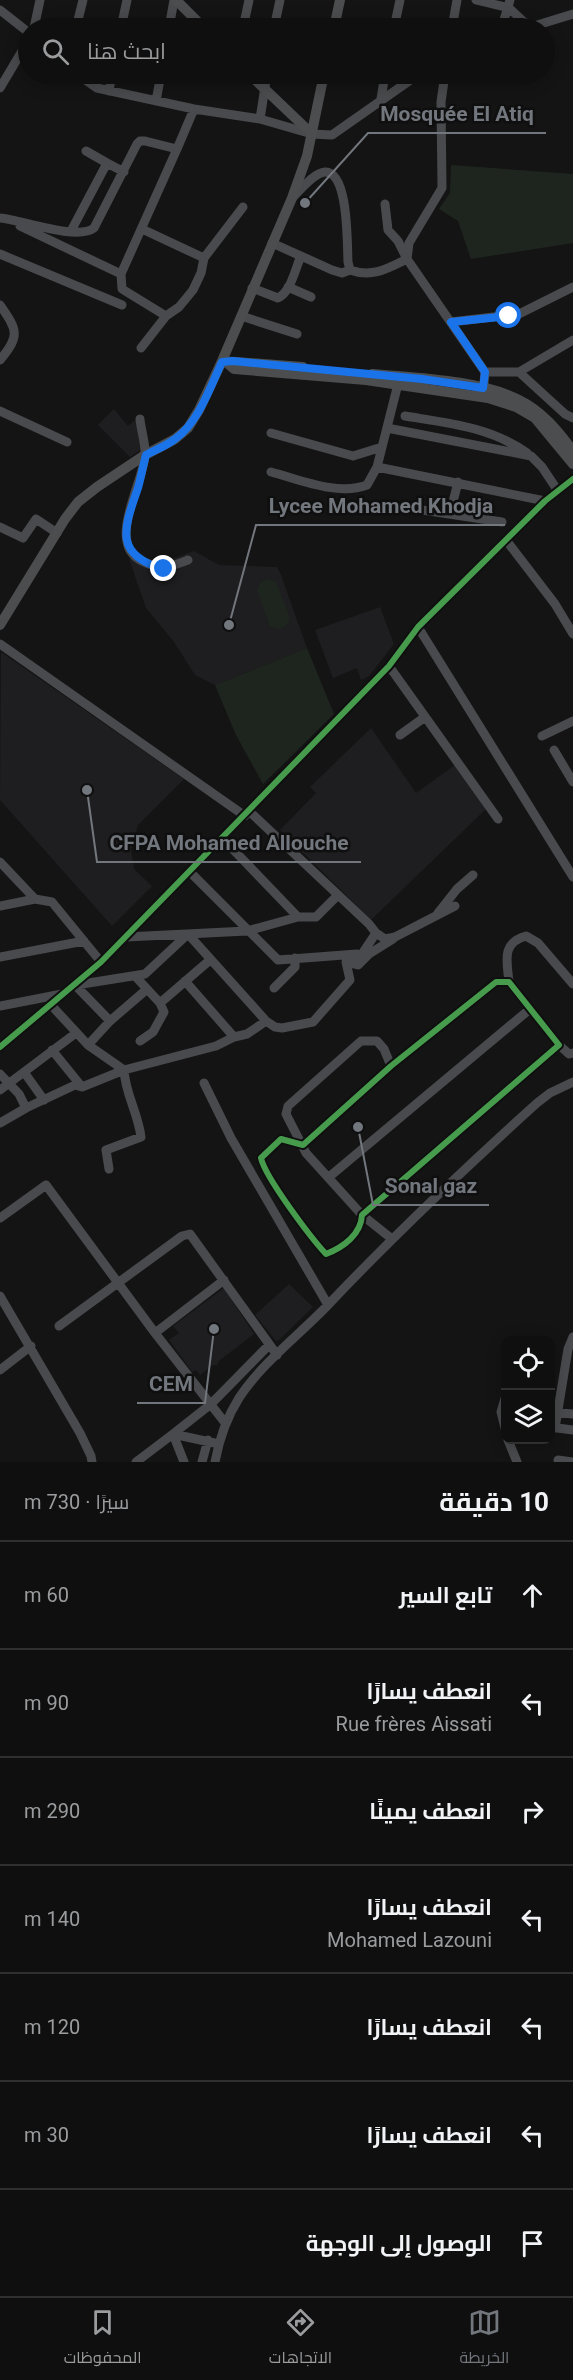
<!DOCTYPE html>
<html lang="ar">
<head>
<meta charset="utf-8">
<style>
	:root { --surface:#0f0f0f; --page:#1d1d1d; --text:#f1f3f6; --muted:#9b9c9e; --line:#2f2f2f; --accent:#72767d }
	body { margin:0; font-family:Roboto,Cairo,sans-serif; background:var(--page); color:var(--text); direction:rtl }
	.controls { position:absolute; right:18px; bottom:18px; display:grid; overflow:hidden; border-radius:12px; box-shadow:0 3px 15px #0003 }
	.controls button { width:54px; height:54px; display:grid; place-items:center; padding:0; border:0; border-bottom:2px solid var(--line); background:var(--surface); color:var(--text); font:30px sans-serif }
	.stop { position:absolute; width:18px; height:18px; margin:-14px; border:4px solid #1a73e8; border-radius:50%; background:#fff }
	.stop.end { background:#1a73e8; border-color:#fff; box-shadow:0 2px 6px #0008 }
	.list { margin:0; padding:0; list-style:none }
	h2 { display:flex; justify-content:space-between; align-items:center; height:78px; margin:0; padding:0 24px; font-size:26px }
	h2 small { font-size:20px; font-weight:400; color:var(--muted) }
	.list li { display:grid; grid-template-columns:39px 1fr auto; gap:18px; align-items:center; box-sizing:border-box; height:108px; padding:0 24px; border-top:2px solid var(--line) }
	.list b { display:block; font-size:22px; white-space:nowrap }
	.list p { margin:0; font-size:20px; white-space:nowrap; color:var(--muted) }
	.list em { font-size:20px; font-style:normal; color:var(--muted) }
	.icon { flex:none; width:33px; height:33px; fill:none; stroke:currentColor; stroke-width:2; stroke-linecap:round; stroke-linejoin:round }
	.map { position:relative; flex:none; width:573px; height:1462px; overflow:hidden; direction:ltr }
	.search { position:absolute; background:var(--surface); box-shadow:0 3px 15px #0003; left:18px; right:18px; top:18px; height:66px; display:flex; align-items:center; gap:15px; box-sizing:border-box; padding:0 21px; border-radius:33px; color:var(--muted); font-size:22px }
	.sheet { height:834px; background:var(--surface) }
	nav { display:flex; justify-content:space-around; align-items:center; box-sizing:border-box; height:84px; border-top:2px solid var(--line); background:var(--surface); font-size:16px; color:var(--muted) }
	nav a { display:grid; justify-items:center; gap:3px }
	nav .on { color:var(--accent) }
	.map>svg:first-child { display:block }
	.built { fill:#1e1e20 }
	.green { fill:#1e251e }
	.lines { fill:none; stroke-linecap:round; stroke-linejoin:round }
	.minor { stroke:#494a4d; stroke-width:9 }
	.major { stroke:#4b4d4f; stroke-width:10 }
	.cycleway-casing { stroke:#0f0f10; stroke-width:10 }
	.cycleway { stroke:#469c4c; stroke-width:6 }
	.route { stroke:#1a73e8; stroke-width:8 }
	.leader { fill:none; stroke:#72767d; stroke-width:2 }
	.callout-dot { fill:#72767d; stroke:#0f0f10; stroke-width:2 }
	.callout-label { font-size:21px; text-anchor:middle; font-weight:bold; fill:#72767d; stroke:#0f0f10; stroke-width:5; stroke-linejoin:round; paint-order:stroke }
</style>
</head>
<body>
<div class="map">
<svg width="573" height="1462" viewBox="0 0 573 1462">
	<rect width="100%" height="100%" fill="#141414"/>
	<!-- built -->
	<path class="built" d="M114,409L128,426L135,420L139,424L145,447L130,457L98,425Z
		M194,551L219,565L277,567L281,575L307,648L215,685L195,675L174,642L146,608L129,559L158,564Z
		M380,607L394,644L369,676L361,680L357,668L333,678L315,630Z
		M1,652L184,779L138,825L131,850L134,869L152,886L112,926L0,800Z
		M371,728L416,793L455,765L487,808L371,920L280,830L316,793L310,787Z
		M289,1284L313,1307L279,1340L276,1341L255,1315Z
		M224,1288L254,1334L219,1361L217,1365H213L200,1375L196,1370L192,1372L169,1340L179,1333L173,1326Z"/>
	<!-- green -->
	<path class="green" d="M451,165L573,174V243L471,259L458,221L439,209L450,193Z
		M267,579L276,582L290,618L286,626L278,629L270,626L257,590L261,582Z
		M307,648L334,714L263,784L236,735L215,685Z"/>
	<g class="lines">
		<!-- minor -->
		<path class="minor" d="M476,0L509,8L524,22L534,26L573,14
			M0,10L28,32
			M34,28L40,0
			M76,28L83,0
			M121,28L127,0
			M169,28L174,0
			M243,28L249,0
			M274,28L280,0
			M394,28L400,0
			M452,28L457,0
			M491,28L504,20L510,0
			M77,74L97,88L194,109L260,119L312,134L332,135L419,74
			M445,74L441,102L442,188L409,243L407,259L485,372L483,394
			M0,88L28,41
			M109,91L112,74
			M381,99L385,74
			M156,101L161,74
			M260,119L267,74
			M86,151L107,163
			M292,198C300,191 313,173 325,172C349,171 347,246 348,262L350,270C372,278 387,269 407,259L398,241L388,230L385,204
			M0,218C22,220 77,241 94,228L137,144L140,141H145L177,149L194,109
			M20,226L121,274
			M142,229L204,258
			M71,231L107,163L124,172
			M272,243L332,270L342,273L350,270
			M0,254L122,305
			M288,287L311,297
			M252,288L278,298C291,292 295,269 301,256
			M0,305C17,330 21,335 0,360
			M166,316L122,289L121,274L177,149
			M241,316L297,334
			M451,322L519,314L573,287
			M141,348L166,316L179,307L193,290L201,273L204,258L243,207
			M485,372H519L573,340
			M519,372L565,414L573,418
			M0,411L67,442
			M405,416C448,423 491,427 527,453
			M140,419C141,431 146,444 145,456C143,483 107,542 140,560C161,571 167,568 188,560
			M387,428L531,456L542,467L558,491
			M271,433L353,456L382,447
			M377,467L545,501
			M271,472C301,480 338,496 367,485L377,467L398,384
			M396,506L502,522
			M450,514L458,482
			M0,527L23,538L36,519L57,533
			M506,540L555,604L573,634
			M418,627L573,877
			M0,644L245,816
			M389,666L498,819
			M400,735L425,717
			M542,736L573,721
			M554,750L573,782
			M222,838L298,917
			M0,862L35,899L52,902L101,962
			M190,872L278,960L357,954
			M0,906L35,899
			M438,913L457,889L473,875
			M376,933L385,939L395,937L455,906
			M126,937L247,931L298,917H316L338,895
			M0,957L84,941
			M346,962L358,965L369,954L393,939
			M135,976L160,1003L210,960
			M185,981L234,1037
			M496,982H509L559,1045L362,1215C361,1234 344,1247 326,1254C311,1238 265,1177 261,1158L281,1139L303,1145L391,1066Z
			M509,982C507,961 501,943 526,936L538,943L573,984
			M75,985L110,1021
			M76,985L145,974L188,934L266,1021
			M274,988L295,967V958
			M51,1005L88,1045L124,1070C125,1093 138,1113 141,1137L106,1150L109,1169
			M0,1006L62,994
			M140,1041L153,1032L164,1012L160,1003
			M88,1045L110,1021L146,990
			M559,1045L569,1054L573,1053
			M0,1047L101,962L389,666L418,627L545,501L573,479
			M52,1050L82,1087
			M391,1066L384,1049L377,1041H361L288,1106L286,1114L306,1153L362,1215L392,1239
			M24,1072L44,1100
			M0,1074L19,1094L26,1108L75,1085L82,1087L124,1070L216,1046L234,1037L247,1034L266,1021L275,1027L282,1028L313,1022L350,980L346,962L362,954L376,933L369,924L249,811
			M204,1083L231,1138L328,1305
			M0,1090L76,1033
			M0,1123L26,1108
			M329,1177L530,1009
			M0,1218L46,1185L155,1333L226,1424
			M0,1296L80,1433L91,1456L92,1462
			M59,1326L182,1236L190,1234L277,1355
			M155,1333L224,1280
			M0,1370L31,1346
			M506,1395L501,1412L506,1432
			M550,1412L573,1414
			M550,1427L573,1430
			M555,1428L568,1349L573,1337
			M508,1440L517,1462
			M558,1460L573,1462
			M136,1462L173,1434L219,1444
			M184,1462L173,1434L211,1404L269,1345
			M202,1462L208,1440
			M215,1462C219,1440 227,1417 239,1398C262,1363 298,1336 327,1306C394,1235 465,1168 537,1103L550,1093L573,1082"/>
		<!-- major -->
		<path class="major" d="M176,0L204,28
			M334,28L340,0
			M249,74L312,134
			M222,361L303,367
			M227,363L234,369L366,380L488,398L516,407L535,418L573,464
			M372,374C416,378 481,380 519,400C542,411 558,431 573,451
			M0,625L65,519L78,502L97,487L145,455L175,439L188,428L199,410L222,361L292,198L307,156L324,74"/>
		<!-- cycleway casing -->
		<g class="cycleway-casing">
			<path id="cycleway" d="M496,982H509L559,1045L362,1215C361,1234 344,1247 326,1254C311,1238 265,1177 261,1158L281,1139L303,1145L391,1066Z
				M0,1047L101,962L389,666L418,627L545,501L573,479"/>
		</g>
		<!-- cycleway -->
		<use href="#cycleway" class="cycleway"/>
	</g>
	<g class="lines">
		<!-- route -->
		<path class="route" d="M164,569C113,555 124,528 138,488C141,477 143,466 146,455C155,450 166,446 175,439C199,422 210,387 222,362L233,361L422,379L483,388L485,372L451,322L509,316"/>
	</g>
	<!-- callouts -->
	<path class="leader" d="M305 203L368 133H546M229 625L256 525H505M87 790L97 862H361M358 1127L373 1205H489M214 1329L205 1403H137"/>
	<g class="callout-dot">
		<circle cx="305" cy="203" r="6"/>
		<circle cx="229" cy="625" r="6"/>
		<circle cx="87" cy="790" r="6"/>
		<circle cx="358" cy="1127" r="6"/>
		<circle cx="214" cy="1329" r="6"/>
	</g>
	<g class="callout-label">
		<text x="457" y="121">Mosquée El Atiq</text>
		<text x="381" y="513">Lycee Mohamed Khodja</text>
		<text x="229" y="850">CFPA Mohamed Allouche</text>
		<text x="431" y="1193">Sonal gaz</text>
		<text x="171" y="1391">CEM</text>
	</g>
</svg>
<div class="controls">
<button><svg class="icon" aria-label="locate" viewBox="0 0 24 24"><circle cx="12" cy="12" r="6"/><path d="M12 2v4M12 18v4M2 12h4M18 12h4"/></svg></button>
<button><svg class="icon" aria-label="layers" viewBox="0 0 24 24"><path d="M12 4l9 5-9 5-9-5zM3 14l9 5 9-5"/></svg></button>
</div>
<div class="stop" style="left:509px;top:316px"></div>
<div class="stop end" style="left:164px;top:569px"></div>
<div class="search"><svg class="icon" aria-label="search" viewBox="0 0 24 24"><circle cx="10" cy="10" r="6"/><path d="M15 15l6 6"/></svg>ابحث هنا</div>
</div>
<section class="sheet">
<h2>10 دقيقة<small>سيرًا · 730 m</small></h2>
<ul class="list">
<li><svg class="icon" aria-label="ahead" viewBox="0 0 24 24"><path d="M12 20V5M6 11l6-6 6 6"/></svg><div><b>تابع السير</b></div><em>60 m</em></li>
<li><svg class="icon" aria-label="left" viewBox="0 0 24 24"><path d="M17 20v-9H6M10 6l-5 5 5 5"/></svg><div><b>انعطف يسارًا</b><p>Rue frères Aissati</p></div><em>90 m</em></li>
<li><svg class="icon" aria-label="right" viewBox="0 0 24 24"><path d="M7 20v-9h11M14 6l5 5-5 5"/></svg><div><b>انعطف يمينًا</b></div><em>290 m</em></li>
<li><svg class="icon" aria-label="left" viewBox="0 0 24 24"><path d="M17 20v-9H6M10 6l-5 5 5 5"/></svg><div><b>انعطف يسارًا</b><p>Mohamed Lazouni</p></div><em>140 m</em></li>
<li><svg class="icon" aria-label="left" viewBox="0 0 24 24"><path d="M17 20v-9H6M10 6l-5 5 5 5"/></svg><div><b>انعطف يسارًا</b></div><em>120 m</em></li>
<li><svg class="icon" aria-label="left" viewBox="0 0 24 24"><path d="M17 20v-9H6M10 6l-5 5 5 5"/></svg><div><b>انعطف يسارًا</b></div><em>30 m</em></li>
<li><svg class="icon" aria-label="arrive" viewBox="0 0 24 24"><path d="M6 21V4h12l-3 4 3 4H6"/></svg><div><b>الوصول إلى الوجهة</b></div></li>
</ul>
</section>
<nav>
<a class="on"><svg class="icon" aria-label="map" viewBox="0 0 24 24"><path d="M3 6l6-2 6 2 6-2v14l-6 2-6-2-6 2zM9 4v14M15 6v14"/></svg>الخريطة</a>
<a><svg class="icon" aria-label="directions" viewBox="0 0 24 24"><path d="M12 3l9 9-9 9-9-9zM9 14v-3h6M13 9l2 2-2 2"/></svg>الاتجاهات</a>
<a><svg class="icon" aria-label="saved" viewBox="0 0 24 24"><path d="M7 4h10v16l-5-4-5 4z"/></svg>المحفوظات</a>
</nav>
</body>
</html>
